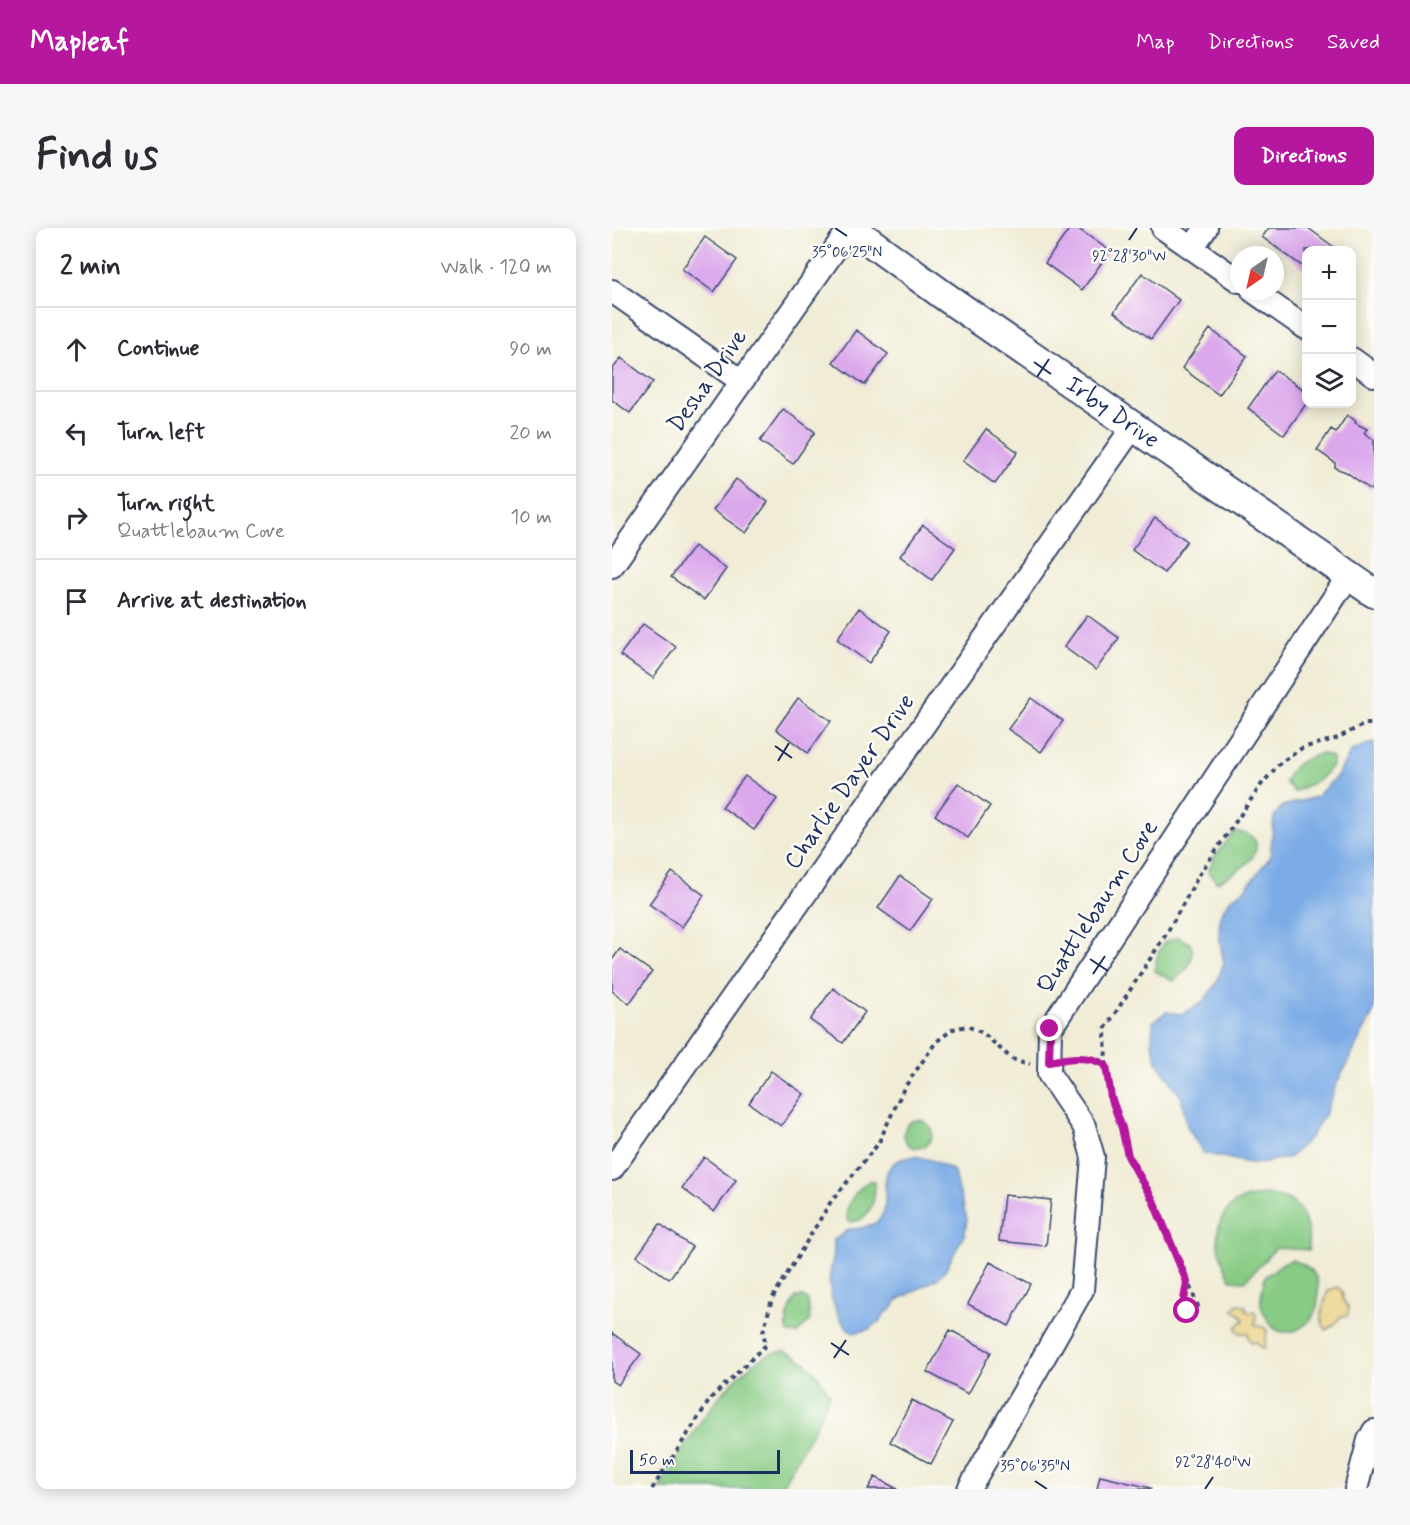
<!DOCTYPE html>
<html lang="en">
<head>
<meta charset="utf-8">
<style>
	:root { --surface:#fff; --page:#f7f7f7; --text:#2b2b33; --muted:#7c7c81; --line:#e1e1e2; --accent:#b5179e }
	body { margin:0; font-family:Mynerve,sans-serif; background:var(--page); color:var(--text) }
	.controls { position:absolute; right:18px; top:18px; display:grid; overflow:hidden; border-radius:12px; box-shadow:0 3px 15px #0003 }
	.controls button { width:54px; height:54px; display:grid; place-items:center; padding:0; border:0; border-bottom:2px solid var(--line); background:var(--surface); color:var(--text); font:30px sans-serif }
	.compass { position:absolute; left:618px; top:18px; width:54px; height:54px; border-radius:50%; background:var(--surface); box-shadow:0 3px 15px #0003; rotate:214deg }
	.scale { position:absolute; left:18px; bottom:15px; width:150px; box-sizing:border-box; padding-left:6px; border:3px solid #1b2f5e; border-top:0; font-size:16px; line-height:21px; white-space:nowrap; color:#1b2f5e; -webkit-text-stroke:4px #fdfcf7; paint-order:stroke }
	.stop { position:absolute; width:18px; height:18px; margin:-14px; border:4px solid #b5179e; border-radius:50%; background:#fff }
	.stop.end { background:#b5179e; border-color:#fff; box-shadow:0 2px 6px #0008 }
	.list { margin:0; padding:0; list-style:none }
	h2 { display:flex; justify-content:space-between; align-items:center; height:78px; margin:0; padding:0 24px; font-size:26px }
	h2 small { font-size:20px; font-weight:400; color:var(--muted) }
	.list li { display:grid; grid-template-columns:39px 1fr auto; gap:18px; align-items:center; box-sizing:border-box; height:84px; padding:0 24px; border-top:2px solid var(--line) }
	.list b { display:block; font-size:22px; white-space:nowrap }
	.list p { margin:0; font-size:20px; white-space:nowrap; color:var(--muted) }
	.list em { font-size:20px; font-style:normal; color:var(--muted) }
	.icon { flex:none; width:33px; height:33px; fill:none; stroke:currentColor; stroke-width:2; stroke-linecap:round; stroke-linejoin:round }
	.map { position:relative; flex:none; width:762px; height:1261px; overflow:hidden; border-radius:12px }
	header { display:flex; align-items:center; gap:36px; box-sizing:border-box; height:84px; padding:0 30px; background:var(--accent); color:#fff }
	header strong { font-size:28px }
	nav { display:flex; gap:33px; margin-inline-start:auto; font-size:21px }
	.intro { display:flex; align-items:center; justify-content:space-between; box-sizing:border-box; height:144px; padding:0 36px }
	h1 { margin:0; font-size:42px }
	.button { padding:15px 27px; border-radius:12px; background:var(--accent); color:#fff; font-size:21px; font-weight:700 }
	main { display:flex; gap:36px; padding:0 36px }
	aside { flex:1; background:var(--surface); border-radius:12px; box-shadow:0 3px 15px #0003 }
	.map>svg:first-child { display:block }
	.green { fill:#87cb84; stroke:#517d71; stroke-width:1.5 }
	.sand { fill:#eeda9e; stroke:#84847e; stroke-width:1.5 }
	.water { fill:#7bace6; stroke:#4b6ea2; stroke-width:1.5 }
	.building { fill:#dba8ec }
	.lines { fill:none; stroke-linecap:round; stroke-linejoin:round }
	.minor-casing { stroke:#3b4b70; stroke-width:26 }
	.tertiary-casing { stroke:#3b4b70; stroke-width:32 }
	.path { stroke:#3b4b70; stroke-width:4; stroke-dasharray:4.5 4.5; stroke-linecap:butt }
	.minor { stroke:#fff; stroke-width:22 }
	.tertiary { stroke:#fff; stroke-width:28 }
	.route { stroke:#b5179e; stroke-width:8 }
	.ticks { fill:none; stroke:#1b2f5e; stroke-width:2 }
	.labels { text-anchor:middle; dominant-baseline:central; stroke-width:5; stroke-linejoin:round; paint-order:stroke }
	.street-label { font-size:24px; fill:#1b2f5e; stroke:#fdfcf7 }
	.ticks-label { font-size:15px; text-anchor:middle; fill:#1b2f5e; stroke:#fdfcf7; stroke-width:5; stroke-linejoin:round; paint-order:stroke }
</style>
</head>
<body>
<header>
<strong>Mapleaf</strong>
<nav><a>Map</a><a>Directions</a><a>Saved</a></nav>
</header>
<div class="intro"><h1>Find us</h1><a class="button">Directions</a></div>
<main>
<aside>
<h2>2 min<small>Walk · 120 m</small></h2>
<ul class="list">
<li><svg class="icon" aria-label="ahead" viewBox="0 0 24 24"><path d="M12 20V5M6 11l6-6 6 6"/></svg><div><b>Continue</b></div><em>90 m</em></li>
<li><svg class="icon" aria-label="left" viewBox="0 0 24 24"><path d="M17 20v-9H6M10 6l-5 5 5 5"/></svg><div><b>Turn left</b></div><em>20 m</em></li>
<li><svg class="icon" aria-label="right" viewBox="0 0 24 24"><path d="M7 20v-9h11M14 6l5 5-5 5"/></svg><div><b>Turn right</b><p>Quattlebaum Cove</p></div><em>10 m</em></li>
<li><svg class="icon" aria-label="arrive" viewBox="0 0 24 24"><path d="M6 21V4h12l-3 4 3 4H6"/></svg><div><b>Arrive at destination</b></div></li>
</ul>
</aside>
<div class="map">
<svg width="762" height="1261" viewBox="0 0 762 1261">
	<rect width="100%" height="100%" fill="#fdfcf7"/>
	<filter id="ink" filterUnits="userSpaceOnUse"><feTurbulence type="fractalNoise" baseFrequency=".0167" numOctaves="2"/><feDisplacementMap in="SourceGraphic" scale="12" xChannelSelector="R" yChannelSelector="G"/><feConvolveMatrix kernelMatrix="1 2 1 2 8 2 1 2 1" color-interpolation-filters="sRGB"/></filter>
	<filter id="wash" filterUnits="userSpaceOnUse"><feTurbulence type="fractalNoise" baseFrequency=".008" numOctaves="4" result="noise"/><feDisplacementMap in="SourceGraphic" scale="24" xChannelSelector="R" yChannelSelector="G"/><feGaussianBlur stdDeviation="1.35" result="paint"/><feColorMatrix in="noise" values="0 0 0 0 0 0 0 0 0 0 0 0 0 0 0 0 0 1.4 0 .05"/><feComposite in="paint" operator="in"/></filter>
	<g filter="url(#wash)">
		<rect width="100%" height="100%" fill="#f0ecd6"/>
		<!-- green -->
		<path class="green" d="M709,525L720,529V538L708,551L682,564L673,554C681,534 691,532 709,525Z
			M622,604C636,604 651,611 641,628C635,638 615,649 605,654L596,644L602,630Z
			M566,709L579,716C583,734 575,743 561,753L543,743L545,728L552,714Z
			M292 906a14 14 0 1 1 28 0a14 14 0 1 1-28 0Z
			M258,952L262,954C265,972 257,995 236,994C230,978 245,961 258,952Z
			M655,966C662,968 673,969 679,973C694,983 697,1005 697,1022L664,1020L633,1053L619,1052C608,1030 598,1008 613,985C615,983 616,980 619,978C628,970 644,968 655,966Z
			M680,1032C696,1037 708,1045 706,1064C706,1070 706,1077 704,1082C697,1101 669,1114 657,1094C654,1089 650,1083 649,1077C648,1068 651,1058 653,1049L671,1035Z
			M184,1069H191L196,1073L198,1092L185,1106L176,1105C172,1094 178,1079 184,1069Z
			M173,1123C196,1133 205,1144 218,1166L201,1203L168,1261H47C75,1215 107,1154 155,1127C160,1124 167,1124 173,1123Z"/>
		<!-- sand -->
		<path class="sand" d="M725,1059L730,1063L731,1072L737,1080L735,1088H729L722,1097L714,1102C705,1090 712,1076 716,1063Z
			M626,1076L634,1078V1082L638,1085L642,1083L644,1087L643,1097L653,1100L655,1103L653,1120H650L644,1114L640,1115L637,1111L636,1105H628L625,1102V1098L632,1092L630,1088L621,1082Z"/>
		<!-- water -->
		<path class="water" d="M762,514V783L724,857L714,884L699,908L678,929L642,936L591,925L575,898L569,868L546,836L540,815L541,794L554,784L570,786L590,775L603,758L612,735L607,709L608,687L618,672L633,661L658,629L662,588L671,578L704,569L726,547L739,523Z
			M303,928L319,932L341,942L355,991L353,1005L334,1041L325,1051L284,1073L281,1080L273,1085L269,1092L258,1101L241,1105C225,1094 215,1064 218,1045C220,1033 224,1023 221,1012L229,1008L236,1001C300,1000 255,950 285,933C290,930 297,930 303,928Z"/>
		<g id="blocks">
			<!-- building -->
			<path class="building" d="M458,0H465L498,23L470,62L433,35Z
				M657,0H696L722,19L719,22H694V41L650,9Z
				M93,9L125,32L102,64L70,41Z
				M530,45L567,72L539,111L502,84Z
				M598,101L635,128L607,167L570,140Z
				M244,102L276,126L253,157L221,134Z
				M9,130L41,154L18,185L0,172V142Z
				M663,142L694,164V176L672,207L636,180Z
				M171,181L203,204L181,236L148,213Z
				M735,187L744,193L743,195L755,201L752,205L762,212V258L759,262L734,244L723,240V235L705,222L719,201L724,204Z
				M374,201L406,224L383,256L351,233Z
				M124,251L156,274L134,305L101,282Z
				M543,290L575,313L552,345L520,322Z
				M311,297L343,320L320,352L288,328Z
				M82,318L114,341L92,372L59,349Z
				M247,380L279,403L257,435L225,411Z
				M475,387L507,410L484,442L452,419Z
				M31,396L64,419L41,450L8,427Z
				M186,470L219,493L196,525L164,501Z
				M419,470L451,493L429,524L396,501Z
				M133,548L165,571L142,602L110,579Z
				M346,555L378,578L356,610L323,587Z
				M60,644L92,667L70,699L37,676Z
				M288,648L321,671L298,703L266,680Z
				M8,721L40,744L17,776L0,763V732Z
				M221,760L253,784L231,815L198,792Z
				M159,843L192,866L169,898L137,875Z
				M92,929L124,952L102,984L70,960Z
				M392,967L439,972L434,1018L387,1013Z
				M48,996L80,1019L57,1051L25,1028Z
				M378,1034L419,1056L397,1098L356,1076Z
				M338,1102L379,1124L356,1166L315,1144Z
				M0,1105L29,1126L6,1157L0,1153Z
				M300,1172L341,1194L319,1236L278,1214Z
				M488,1248L539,1260V1261H485Z
				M263,1249L285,1261H256Z"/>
		</g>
	</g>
	<g filter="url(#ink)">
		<use href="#blocks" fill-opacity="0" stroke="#3b4b70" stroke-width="1.5"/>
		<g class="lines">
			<!-- minor casing -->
			<g class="minor-casing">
				<path id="minor" d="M551,0L627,53
					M580,20L594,0
					M0,63L129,153
					M641,63L694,100
					M740,131L762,147
					M0,338L238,0
					M0,941L521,199
					M357,1261L470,1062L481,929L472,898L437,846L438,801L737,347
					M744,1261L757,1212L762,1203"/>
			</g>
			<!-- tertiary casing -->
			<g class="tertiary-casing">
				<g id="tertiary">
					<path id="s1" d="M239,0L331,67L762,365"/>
				</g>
			</g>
			<!-- path -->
			<path class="path" d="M458,831C471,830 483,829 493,837
				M575,1054L572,1072L575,1083L582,1086L586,1078L541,972L516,928L510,900L499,869L494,838L493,801L556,703L587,647L649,557L668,535L690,520L723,511L753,496H762
				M40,1261L99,1170L154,1117L151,1104L160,1071L218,975L266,916L292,860L324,814L341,801L355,798L371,805L400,831L418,836"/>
			<!-- minor -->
			<use href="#minor" class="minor"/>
			<!-- tertiary -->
			<use href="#tertiary" class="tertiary"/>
		</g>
	</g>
	<g class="lines" filter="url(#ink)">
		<!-- route -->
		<path class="route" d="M438,801L437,834C455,830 479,826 494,838L499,869L510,900L516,928L541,972L575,1054L572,1072L575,1083"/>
	</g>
	<!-- ticks -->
	<path class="ticks" d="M223,0L235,8M517,12L525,0M422,134L439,146M425,149L437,131M163,518L180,530M166,533L177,515M478,731L496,743M481,746L493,728M219,1115L237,1127M222,1130L234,1112M423,1253L435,1261M593,1261L601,1249"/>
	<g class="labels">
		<!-- street labels -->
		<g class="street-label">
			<text transform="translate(96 153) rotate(-55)">Desha Drive</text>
			<text stroke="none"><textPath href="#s1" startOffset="320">Irby Drive</textPath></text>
			<text transform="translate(238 554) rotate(-55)">Charlie Dayer Drive</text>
			<text transform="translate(486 679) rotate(-57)">Quattlebaum Cove</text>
		</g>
	</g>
	<g class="ticks-label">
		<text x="235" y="29">35°06'25"N</text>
		<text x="517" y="33">92°28'30"W</text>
		<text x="601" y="1239">92°28'40"W</text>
		<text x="423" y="1243">35°06'35"N</text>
	</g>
</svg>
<div class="controls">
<button>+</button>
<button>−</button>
<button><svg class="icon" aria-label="layers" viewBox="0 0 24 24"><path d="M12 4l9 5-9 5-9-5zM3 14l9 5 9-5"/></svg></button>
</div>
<svg class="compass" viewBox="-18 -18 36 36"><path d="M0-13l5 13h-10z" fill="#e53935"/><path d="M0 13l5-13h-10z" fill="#7c7c81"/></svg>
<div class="scale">50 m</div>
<div class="stop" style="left:575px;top:1083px"></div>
<div class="stop end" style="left:438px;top:801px"></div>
</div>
</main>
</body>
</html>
